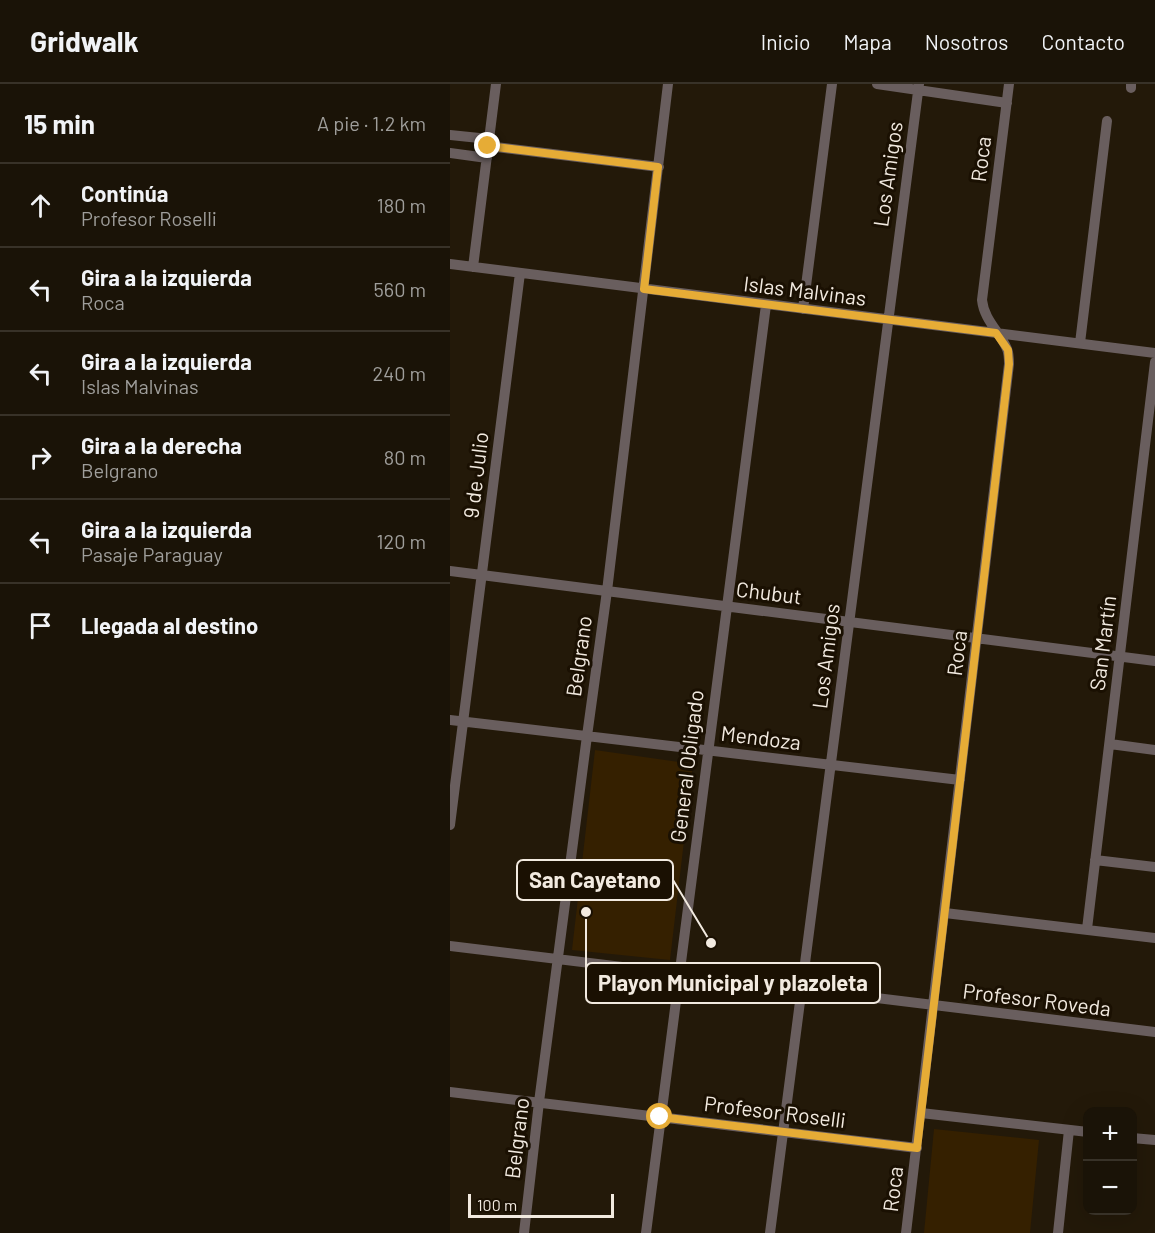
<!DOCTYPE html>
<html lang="es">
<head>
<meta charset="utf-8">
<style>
	:root { --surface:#1a1307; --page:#272015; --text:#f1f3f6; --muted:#9f9e9b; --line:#383228 }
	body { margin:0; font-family:Barlow,sans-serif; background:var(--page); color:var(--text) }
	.controls { position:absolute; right:18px; bottom:18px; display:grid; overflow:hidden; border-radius:12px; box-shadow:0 6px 24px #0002 }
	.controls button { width:54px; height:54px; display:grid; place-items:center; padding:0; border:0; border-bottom:2px solid var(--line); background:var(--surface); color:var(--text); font:30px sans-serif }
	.scale { position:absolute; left:18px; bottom:15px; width:146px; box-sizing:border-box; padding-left:6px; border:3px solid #f2eae0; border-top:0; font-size:16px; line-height:21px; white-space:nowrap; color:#f2eae0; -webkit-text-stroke:4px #1a1002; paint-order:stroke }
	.stop { position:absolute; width:18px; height:18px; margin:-14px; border:4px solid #e6ac36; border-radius:50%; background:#fff }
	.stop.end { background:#e6ac36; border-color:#fff; box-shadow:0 2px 6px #0008 }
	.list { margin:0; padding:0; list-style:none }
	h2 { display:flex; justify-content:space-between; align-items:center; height:78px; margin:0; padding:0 24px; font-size:26px }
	h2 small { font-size:20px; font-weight:400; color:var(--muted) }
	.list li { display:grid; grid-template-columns:39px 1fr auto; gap:18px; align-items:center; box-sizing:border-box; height:84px; padding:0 24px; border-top:2px solid var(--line) }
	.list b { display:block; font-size:22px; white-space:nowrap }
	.list p { margin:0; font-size:20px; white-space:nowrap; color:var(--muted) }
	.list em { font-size:20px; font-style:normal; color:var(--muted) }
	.icon { flex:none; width:33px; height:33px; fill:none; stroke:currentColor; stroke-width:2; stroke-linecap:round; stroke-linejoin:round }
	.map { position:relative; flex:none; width:705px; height:1149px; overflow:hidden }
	header { display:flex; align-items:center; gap:36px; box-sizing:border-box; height:84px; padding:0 30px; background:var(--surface); border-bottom:2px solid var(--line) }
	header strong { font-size:28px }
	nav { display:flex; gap:33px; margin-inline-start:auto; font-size:21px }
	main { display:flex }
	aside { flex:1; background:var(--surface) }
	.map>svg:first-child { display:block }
	.green { fill:#352000 }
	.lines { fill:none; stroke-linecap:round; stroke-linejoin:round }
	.minor { stroke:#695e5e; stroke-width:10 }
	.route { stroke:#e6ac36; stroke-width:8 }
	.labels { text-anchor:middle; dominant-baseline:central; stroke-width:6; stroke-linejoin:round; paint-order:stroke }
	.street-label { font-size:21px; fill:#f2eae0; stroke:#1a1002 }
	.leader { fill:none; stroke:#f2eae0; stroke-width:2 }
	.callout-dot { fill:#f2eae0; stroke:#1a1002; stroke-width:2 }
	.callout { fill:#1a1002; stroke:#f2eae0; stroke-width:2 }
	.callout-label { font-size:22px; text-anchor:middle; font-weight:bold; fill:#f2eae0 }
</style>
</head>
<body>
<header>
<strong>Gridwalk</strong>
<nav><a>Inicio</a><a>Mapa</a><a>Nosotros</a><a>Contacto</a></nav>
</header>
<main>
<aside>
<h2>15 min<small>A pie · 1.2 km</small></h2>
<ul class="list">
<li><svg class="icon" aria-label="ahead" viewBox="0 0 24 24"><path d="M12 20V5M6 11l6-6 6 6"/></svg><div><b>Continúa</b><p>Profesor Roselli</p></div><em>180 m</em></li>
<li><svg class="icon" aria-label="left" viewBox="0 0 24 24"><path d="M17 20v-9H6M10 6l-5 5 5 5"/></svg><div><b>Gira a la izquierda</b><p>Roca</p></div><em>560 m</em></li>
<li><svg class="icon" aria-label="left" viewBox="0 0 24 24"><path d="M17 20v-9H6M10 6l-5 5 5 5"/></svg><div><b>Gira a la izquierda</b><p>Islas Malvinas</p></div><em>240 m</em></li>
<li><svg class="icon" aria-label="right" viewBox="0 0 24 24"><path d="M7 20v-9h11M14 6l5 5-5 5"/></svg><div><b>Gira a la derecha</b><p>Belgrano</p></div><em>80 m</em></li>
<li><svg class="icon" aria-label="left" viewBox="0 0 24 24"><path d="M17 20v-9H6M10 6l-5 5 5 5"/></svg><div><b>Gira a la izquierda</b><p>Pasaje Paraguay</p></div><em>120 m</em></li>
<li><svg class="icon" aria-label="arrive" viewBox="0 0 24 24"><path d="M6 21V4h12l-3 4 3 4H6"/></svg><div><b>Llegada al destino</b></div></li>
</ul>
</aside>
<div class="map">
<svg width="705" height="1149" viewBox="0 0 705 1149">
	<rect width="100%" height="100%" fill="#231909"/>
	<!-- green -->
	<path class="green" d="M145,666L243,680L220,876L122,866Z
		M484,1045L589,1056L580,1149H474Z"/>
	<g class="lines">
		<!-- minor -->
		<path class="minor" d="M427,0L557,19
			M681,4V0
			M0,51L39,55
			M38,62L209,83
			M0,69L37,74
			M0,180L705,269
			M23,183L46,0
			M353,225L382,0
			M630,259L657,37
			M0,487C235,518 470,548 705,577
			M0,636L510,696
			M660,660L705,666
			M0,741L70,189
			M645,776L705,783
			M495,829L705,854
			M637,845L705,278
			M0,862L705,948
			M0,1008L467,1064
			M471,1029L638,1048
			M682,1054L705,1056
			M74,1149L89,1018L137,652L157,507L218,0
			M196,1149L316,221
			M320,1149L469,0
			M456,1149L559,280C559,276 559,270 557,265C550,248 534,236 532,216L559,0
			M608,1149L619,1046"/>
	</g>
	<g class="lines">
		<!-- route -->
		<path class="route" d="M38,62L208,83L194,205L546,249L558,266L559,280L467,1064L210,1033"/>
	</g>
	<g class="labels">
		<!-- street labels -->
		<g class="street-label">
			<text transform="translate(530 75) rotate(-83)">Roca</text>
			<text transform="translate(437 90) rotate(-82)">Los Amigos</text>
			<text transform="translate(355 206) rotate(7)">Islas Malvinas</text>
			<text transform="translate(25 391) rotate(-83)">9 de Julio</text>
			<text transform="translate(319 508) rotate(7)">Chubut</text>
			<text transform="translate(652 559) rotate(-83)">San Martín</text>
			<text transform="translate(506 569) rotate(-83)">Roca</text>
			<text transform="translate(128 572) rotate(-82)">Belgrano</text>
			<text transform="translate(375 572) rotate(-83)">Los Amigos</text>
			<text transform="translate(311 653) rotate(7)">Mendoza</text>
			<text transform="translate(236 682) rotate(-83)">General Obligado</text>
			<text transform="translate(587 915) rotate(7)">Profesor Roveda</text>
			<text transform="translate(325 1027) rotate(7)">Profesor Roselli</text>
			<text transform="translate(66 1054) rotate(-83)">Belgrano</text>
			<text transform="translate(442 1105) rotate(-83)">Roca</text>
		</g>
	</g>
	<!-- callouts -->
	<path class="leader" d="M261 859L223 796M136 828L136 899"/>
	<g class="callout-dot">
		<circle cx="261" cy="859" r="6"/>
		<circle cx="136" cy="828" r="6"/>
	</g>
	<g class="callout">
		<rect x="67" y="776" width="156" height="40" rx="6"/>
		<rect x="136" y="879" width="294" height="40" rx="6"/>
	</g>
	<g class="callout-label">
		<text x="145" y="804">San Cayetano</text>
		<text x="283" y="907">Playon Municipal y plazoleta</text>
	</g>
</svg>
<div class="controls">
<button>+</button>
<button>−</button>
</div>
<div class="scale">100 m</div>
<div class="stop" style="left:210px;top:1033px"></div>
<div class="stop end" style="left:38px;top:62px"></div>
</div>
</main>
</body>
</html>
